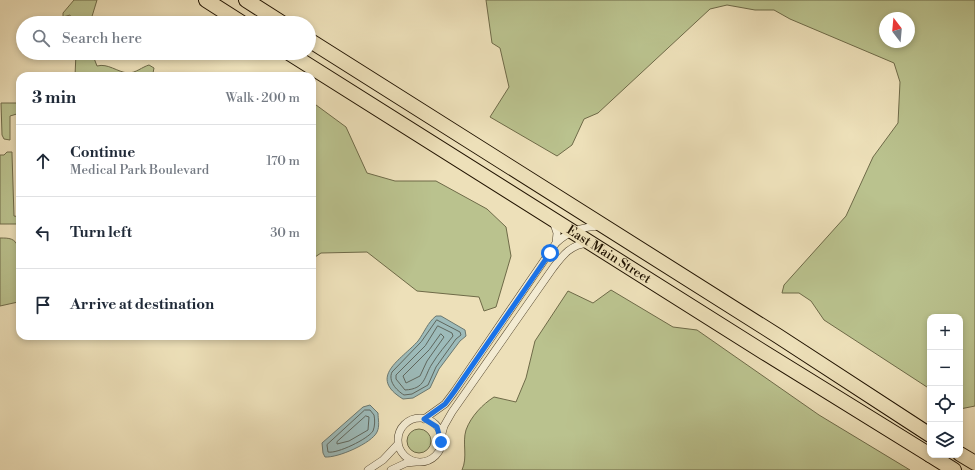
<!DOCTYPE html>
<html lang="en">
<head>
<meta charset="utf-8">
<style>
	:root { --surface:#fff; --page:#f2f2f3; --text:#1f2937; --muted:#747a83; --line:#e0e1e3 }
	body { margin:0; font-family:"Libre Bodoni",serif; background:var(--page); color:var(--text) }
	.controls { position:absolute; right:12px; bottom:12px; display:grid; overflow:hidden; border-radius:8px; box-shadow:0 2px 6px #0003 }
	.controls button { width:36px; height:36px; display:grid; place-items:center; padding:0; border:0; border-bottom:1px solid var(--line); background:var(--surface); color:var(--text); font:20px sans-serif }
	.compass { position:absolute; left:879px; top:12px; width:36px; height:36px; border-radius:50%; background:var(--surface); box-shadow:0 2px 6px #0003; rotate:344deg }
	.stop { position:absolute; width:12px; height:12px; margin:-9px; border:3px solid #1a73e8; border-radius:50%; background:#fff }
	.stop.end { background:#1a73e8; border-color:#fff; box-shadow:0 1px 4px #0008 }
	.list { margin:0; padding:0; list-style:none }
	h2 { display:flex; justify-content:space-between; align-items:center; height:52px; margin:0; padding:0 16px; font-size:17px }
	h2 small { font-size:13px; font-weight:400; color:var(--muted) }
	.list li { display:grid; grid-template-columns:26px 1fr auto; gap:12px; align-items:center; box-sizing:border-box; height:72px; padding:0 16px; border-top:1px solid var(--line) }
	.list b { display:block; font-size:15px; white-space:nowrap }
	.list p { margin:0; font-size:13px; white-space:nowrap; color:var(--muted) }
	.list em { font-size:13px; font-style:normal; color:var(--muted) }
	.icon { flex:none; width:22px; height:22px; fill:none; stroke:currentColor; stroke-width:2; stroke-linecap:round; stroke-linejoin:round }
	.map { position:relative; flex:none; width:975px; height:470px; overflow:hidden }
	.search { position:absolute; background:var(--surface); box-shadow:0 2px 6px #0003; left:16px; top:16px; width:300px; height:44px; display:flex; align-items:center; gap:10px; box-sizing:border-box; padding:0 14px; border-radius:22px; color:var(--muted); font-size:15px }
	.panel { position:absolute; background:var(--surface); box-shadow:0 2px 6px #0003; left:16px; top:72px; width:300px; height:268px; border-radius:12px }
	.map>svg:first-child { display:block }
	.green { fill:#bac28e; stroke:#6e6a48; fill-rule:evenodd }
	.water { fill:#9dbbba; stroke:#6b7870 }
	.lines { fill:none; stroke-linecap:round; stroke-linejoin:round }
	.shore { stroke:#5f675e; stroke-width:1 }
	.street-casing { stroke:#54462f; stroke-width:8 }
	.highway-casing { stroke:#211301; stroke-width:16 }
	.street { stroke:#f3ebd2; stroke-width:7 }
	.highway { stroke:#ede0b9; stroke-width:14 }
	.route { stroke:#1a73e8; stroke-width:5 }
	.labels { text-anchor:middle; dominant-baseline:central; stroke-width:4; stroke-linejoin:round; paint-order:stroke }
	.street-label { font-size:13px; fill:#211301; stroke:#f3ebd2 }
</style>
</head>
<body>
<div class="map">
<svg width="975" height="470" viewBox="0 0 975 470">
	<rect width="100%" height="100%" fill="#ede0b9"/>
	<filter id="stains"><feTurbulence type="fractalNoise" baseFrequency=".005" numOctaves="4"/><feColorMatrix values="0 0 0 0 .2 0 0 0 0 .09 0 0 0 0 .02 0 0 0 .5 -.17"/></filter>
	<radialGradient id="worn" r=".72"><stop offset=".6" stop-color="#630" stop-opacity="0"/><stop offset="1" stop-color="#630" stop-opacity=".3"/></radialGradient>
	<!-- green -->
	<path class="green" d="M74,0H97L90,23H72L70,15L63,17V13Z
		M486,0H975V406L960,409V317H930V389L824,320L811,301L799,293H782L784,285L846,216L873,157L898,123L900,82L894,63L790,19L774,10H755L727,5L710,9L598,113L584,119L572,145L557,156L490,117L509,87L500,48L492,43ZM885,18H909V42H885Z
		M76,53H92L97,66C108,63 117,72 128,73C136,73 142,67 149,65L154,68L153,73L149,76H75Z
		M312,102L346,127L367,173L395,181H436L487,209L506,227L511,256L496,307L484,311L479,297L417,291L367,252L321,253L312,259Z
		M1,103H20V113L10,116V140L4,139L2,135Z
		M7,152H12V154L14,216L20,217V223L18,224H0V155H4Z
		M0,238C9,238 15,238 18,247L20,298L18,302L0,306Z
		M611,290L673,327L697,330L819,415L910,470H462C468,457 462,443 466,430C471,416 483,404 494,397L516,402L526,378L535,341L568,291L593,303Z
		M407 441a12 12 0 1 1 24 0a12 12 0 1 1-24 0Z"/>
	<!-- water -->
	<path class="water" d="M436,316H441L465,330L466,336L460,341L439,369L430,388L413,398L403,399C367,377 401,360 418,341C424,333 428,322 436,316Z
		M370,405L378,413C378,419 380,426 377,432C372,443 338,458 325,457L323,453L322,443L363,407Z"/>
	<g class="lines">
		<!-- shore -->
		<path class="shore" d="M437,320L460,332L461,335L456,339L436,367L428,385L412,394L404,395C396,390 388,381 392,372L421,342Z
			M438,326L452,333L453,336C446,345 438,354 432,364C424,376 426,389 405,390L396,379V375L425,346Z
			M441,334L444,337L427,361L420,376L406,383L403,376L429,350Z
			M365,410H370L374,415C375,420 375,426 373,431C368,439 337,454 328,452L327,445Z
			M366,416L369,417L368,430L349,441L337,444V442Z"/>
		<!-- street casing -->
		<g class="street-casing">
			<path id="street" d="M553,221L557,233L556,243
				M398 440a22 22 0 1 1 44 0a22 22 0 1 1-44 0Z
				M424,419L445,404L454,392L556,243C570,230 583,227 601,226
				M441,437L444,426L452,412L553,268C563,255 570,245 588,243
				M368,470L383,460L398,444
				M391,470L406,463L416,462"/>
		</g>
		<!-- highway casing -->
		<g class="highway-casing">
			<g id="highway">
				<path d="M206,0L242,23"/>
				<path d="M246,0L282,23"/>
				<path d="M309,40L778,336L930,435"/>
				<path id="s1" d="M289,53L765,353L930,455"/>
				<path d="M960,454L975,463"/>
				<path d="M930,455L954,470"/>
			</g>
		</g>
		<!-- street -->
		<use href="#street" class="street"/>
		<!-- highway -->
		<use href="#highway" class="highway"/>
	</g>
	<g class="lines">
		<!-- route -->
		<path class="route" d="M441,442L437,427L424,419L445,404L454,392L550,253"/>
	</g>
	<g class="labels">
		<!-- street labels -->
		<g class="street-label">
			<text stroke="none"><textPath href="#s1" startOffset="378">East Main Street</textPath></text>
		</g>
	</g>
	<rect width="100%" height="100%" filter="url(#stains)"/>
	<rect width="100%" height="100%" fill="url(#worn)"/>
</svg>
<div class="controls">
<button>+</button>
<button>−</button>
<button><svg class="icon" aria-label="locate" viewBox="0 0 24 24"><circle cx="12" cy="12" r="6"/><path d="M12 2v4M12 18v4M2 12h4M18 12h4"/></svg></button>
<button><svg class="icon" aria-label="layers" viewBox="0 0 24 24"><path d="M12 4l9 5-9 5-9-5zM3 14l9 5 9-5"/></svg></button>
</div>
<svg class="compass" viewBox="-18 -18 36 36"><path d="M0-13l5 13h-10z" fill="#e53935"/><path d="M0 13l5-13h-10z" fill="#747a83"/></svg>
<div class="stop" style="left:550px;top:253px"></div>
<div class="stop end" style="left:441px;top:442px"></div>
<div class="search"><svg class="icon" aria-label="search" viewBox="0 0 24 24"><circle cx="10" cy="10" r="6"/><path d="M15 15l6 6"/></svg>Search here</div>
<section class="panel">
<h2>3 min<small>Walk · 200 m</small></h2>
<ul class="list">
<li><svg class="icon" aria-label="ahead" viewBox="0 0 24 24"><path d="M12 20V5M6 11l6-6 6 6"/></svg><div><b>Continue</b><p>Medical Park Boulevard</p></div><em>170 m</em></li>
<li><svg class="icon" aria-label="left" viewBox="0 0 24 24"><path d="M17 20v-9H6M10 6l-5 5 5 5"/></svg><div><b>Turn left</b></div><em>30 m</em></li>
<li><svg class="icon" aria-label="arrive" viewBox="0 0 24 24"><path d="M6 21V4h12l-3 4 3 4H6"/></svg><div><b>Arrive at destination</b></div></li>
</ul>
</section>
</div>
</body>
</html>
